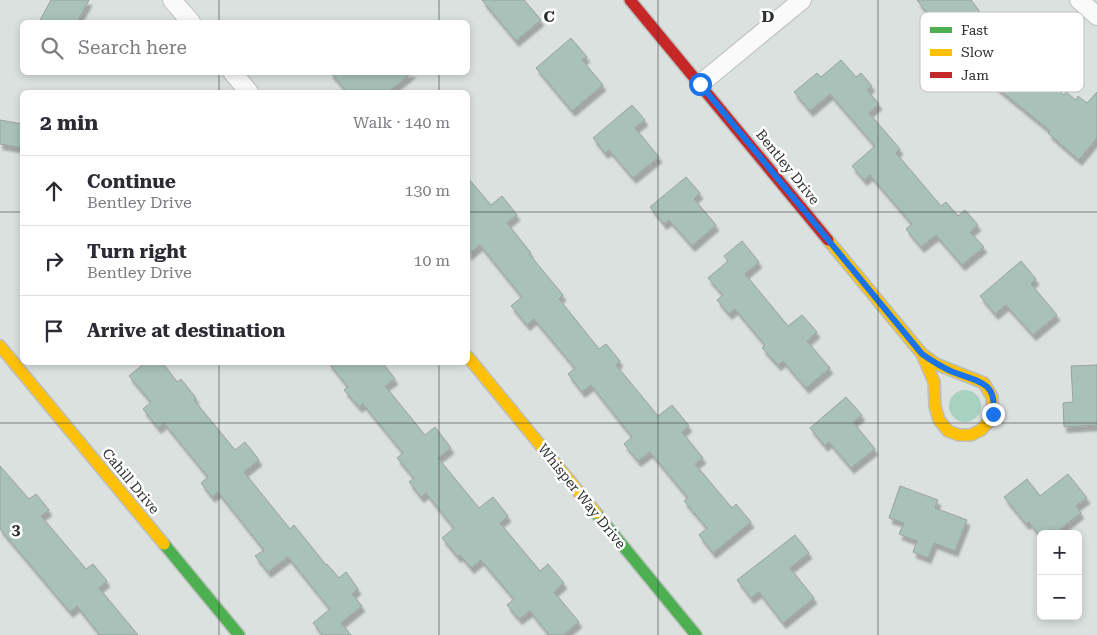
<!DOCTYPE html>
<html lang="en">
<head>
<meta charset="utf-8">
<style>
	:root { --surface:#fff; --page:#f2f2f3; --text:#2b2b33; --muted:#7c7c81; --line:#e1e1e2 }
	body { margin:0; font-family:"Roboto Serif",serif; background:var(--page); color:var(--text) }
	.controls { position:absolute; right:15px; bottom:15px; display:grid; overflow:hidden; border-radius:8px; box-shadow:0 2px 8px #0003 }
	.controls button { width:45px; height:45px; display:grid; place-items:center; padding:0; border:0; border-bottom:1px solid var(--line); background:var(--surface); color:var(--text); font:25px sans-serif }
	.stop { position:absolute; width:15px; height:15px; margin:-11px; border:4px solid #1a73e8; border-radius:50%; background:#fff }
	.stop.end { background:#1a73e8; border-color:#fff; box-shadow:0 1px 5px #0008 }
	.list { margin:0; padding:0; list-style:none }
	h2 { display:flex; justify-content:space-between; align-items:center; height:65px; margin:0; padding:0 20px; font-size:21px }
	h2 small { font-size:16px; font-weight:400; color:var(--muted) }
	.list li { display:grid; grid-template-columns:32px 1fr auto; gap:15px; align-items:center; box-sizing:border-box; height:70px; padding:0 20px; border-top:1px solid var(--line) }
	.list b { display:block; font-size:19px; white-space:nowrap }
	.list p { margin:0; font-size:16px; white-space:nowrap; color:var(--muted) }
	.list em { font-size:16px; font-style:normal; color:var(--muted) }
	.icon { flex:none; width:28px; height:28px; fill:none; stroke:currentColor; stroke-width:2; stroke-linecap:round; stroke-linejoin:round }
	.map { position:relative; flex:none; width:1097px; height:635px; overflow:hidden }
	.search { position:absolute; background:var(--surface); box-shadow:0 2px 8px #0003; left:20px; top:20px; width:450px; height:55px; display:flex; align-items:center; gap:12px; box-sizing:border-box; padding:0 18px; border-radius:8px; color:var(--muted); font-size:19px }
	.panel { position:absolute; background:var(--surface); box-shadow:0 2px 8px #0003; left:20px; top:90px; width:450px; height:275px; border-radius:8px }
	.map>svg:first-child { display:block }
	.green { fill:#a7d1c1 }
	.building { fill:#a8c2b9; stroke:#9ca19f; filter:url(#shadow) }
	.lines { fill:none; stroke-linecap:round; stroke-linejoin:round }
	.street-casing { stroke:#bbbfbd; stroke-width:20 }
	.fast-casing { stroke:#bbbfbd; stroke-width:14 }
	.slow-casing { stroke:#bbbfbd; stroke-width:14 }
	.jam-casing { stroke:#bbbfbd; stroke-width:14 }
	.street { stroke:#fafafa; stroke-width:18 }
	.fast { stroke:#4caf50; stroke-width:11 }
	.slow { stroke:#ffc107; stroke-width:11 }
	.jam { stroke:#c62828; stroke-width:11 }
	.route { stroke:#1a73e8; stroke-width:6 }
	.grid { fill:none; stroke:#2c312f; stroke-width:1; stroke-opacity:0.55 }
	.labels { text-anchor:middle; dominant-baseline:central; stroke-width:5; stroke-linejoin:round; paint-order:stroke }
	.street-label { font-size:14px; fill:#2c312f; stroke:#fff }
	.key { fill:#fff; stroke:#c0c1c1; stroke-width:1 }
	.key-label { font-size:14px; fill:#2c312f }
	.grid-label { font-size:16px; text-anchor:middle; font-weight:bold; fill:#2c312f; stroke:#fff; stroke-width:5; stroke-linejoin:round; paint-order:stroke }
</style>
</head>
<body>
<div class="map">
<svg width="1097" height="635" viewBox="0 0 1097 635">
	<defs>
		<filter id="shadow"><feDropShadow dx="3" dy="5.5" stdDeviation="1" flood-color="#0004"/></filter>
	</defs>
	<rect width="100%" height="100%" fill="#dbe1de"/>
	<!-- green -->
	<path class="green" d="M949 406a16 16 0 1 1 32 0a16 16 0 1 1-32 0Z"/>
	<!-- building -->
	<path class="building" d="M51,0H89L77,22H39Z
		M482,0H524L541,20L516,41Z
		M917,0H971L980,12L953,33L945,23L939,28Z
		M1017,37L1031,49L1028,53L1039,63L1034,70L1064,95L1066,92L1076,100L1078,96L1087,103L1097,92V138L1079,160L1048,133L1050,131L984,77Z
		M571,38L587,57L582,60L603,85L572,111L536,68Z
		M841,60L856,77L861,73L872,86L867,90L879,104L869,113L900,149L896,153L941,206L946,202L958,216L965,210L978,225L970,232L984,247L962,265L936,235L921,247L906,229L912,224L870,175L864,180L852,166L875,146L830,94L810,111L794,92L817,73L821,77Z
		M330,72H413L388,92H347Z
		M632,105L645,120L635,128L659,157L633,178L609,150L605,153L593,138Z
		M0,120L22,124V148L0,144Z
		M686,177L700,193L694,199L716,225L692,246L669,220L664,224L650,207Z
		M468,178L491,205L502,196L517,215L507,223L531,253L529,254L563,295L559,299L599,349L606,344L620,361L616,365L658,416L672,405L689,426L682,432L703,458L695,464L732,508L736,504L751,522L713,553L699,535L707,528L684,501L688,498L650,452L638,461L624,444L632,437L591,385L582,392L568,374L575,368L534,319L527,325L511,306L522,297L480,245L468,255Z
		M742,241L759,262L745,274L788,326L802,315L817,332L807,341L830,368L806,388L783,361L778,365L762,348L765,345L735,309L729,314L717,300L723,295L708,278L728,261L724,256Z
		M1021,261L1036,279L1031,284L1057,315L1033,335L1006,305L995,314L980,296Z
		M146,362H162L177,382L181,379L196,398L194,400L235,450L245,442L259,460L244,472L290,529L294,525L326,565L327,564L339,578L346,572L358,589L352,594L362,606L341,623L351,635H323L313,623L330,609L288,557L268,572L255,556L264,550L218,492L212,497L201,483L208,477L164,423L158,428L143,409L151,402L129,376Z
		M328,362H382L395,379L385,386L425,435L435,427L451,448L438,458L479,508L493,497L508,516L500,523L540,571L548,564L564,583L554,592L579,622L563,635H549L530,611L519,619L507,605L514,599L481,560L471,568L460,555L458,557L442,538L454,528L426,493L421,497L409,482L414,478L397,458L403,453L363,404L359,407L344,390L348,387Z
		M1097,365V425L1064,427L1063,403L1073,402L1071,366Z
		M846,397L862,415L853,422L875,449L851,468L829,442L825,446L810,428Z
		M0,466L29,499L36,494L49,510L41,516L86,569L93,564L107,581L99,588L138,635H100L77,606L70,612L0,529Z
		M1068,474L1087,498L1076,506L1081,513L1054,534H1038L1029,522L1026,524L1004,497L1027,479L1040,496Z
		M900,486L938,500L935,508L967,520L955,551L934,543L928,558L913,552L917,541L899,534L904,523L889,518Z
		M795,535L809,553L790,568L814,598L783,623L759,592L751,598L737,580Z"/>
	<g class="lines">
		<!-- street casing -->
		<g class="street-casing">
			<path id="street" d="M172,0L191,22
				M1079,0L1097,16
				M232,72L249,92
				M700,84L802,0"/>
		</g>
		<!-- fast casing -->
		<g class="fast-casing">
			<path id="fast" d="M596,513L696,635
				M164,544L239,635"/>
		</g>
		<!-- slow casing -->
		<g class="slow-casing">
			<path id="slow" d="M828,240L922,354L934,382L935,406L939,420L948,431L959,435H971L981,430L989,421L993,410L992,397L984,383L936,364L922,354
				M0,346L164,544
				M468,357L596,513"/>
		</g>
		<!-- jam casing -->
		<g class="jam-casing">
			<path id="jam" d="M630,0L828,240"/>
		</g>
		<!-- street -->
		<use href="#street" class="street"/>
		<!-- fast -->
		<use href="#fast" class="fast"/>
		<!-- slow -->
		<use href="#slow" class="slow"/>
		<!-- jam -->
		<use href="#jam" class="jam"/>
	</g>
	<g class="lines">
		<!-- route -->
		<path class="route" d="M700,84L922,354C932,361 941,367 953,372C976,381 998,381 993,414"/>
	</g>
	<!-- grid -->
	<path class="grid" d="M219,0V22M439,0V22M658,0V635M878,0V635M219,72V92M439,72V92M0,212H22M468,212H1097M219,362V635M439,362V635M0,423H1097"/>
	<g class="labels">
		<!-- street labels -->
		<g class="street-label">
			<text transform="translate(788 167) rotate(51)">Bentley Drive</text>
			<text transform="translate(131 481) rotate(50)">Cahill Drive</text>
			<text transform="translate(582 496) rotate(51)">Whisper Way Drive</text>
		</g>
	</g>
	<!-- legend -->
	<rect x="920" y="12" width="164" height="80" rx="8" class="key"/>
	<rect x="930" y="27" width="22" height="6" fill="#4caf50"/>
	<rect x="930" y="49" width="22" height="7" fill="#ffc107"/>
	<rect x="930" y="72" width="22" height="6" fill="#c62828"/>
	<g class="key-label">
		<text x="961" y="35">Fast</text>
		<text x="961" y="57">Slow</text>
		<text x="961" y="80">Jam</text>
	</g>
	<g class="grid-label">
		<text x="549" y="22">C</text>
		<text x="768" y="22">D</text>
		<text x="16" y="535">3</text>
	</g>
</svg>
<div class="controls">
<button>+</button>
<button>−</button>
</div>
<div class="stop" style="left:700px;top:84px"></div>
<div class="stop end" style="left:993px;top:414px"></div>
<div class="search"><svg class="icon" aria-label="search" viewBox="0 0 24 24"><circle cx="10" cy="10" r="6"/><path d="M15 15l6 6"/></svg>Search here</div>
<section class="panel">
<h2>2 min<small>Walk · 140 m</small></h2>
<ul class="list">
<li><svg class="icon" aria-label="ahead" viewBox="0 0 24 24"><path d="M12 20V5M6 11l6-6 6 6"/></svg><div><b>Continue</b><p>Bentley Drive</p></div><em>130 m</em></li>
<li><svg class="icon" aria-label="right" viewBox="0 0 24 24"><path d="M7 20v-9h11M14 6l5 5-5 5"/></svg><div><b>Turn right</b><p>Bentley Drive</p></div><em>10 m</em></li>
<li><svg class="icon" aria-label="arrive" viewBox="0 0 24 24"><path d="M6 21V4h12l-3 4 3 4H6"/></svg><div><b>Arrive at destination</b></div></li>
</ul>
</section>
</div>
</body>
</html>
